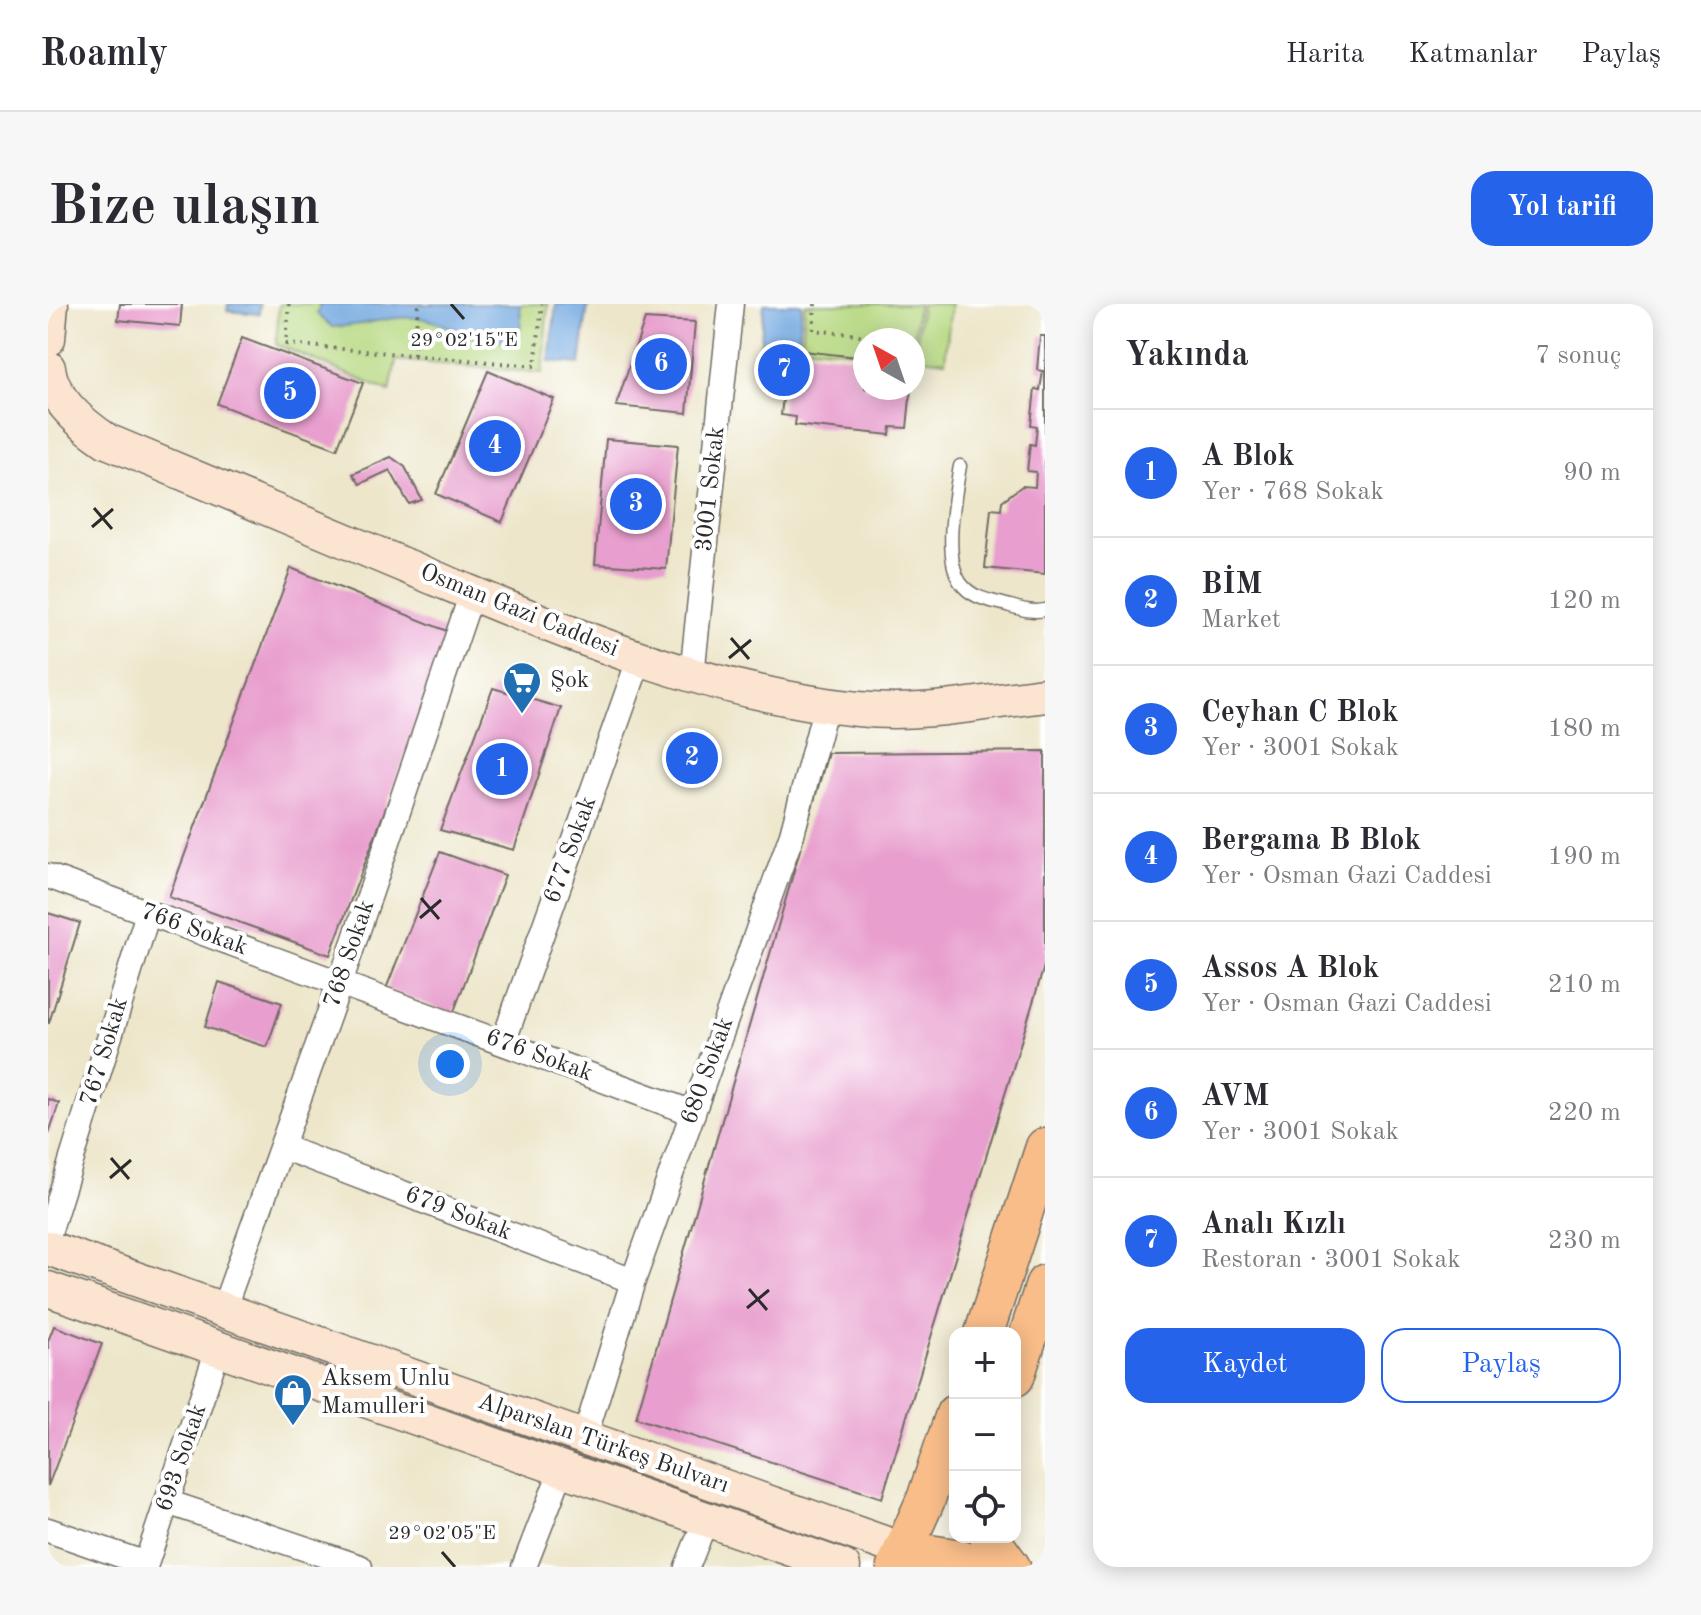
<!DOCTYPE html>
<html lang="tr">
<head>
<meta charset="utf-8">
<style>
	:root { --surface:#fff; --page:#f7f7f7; --text:#2b2b33; --muted:#7c7c81; --line:#e1e1e2; --accent:#2563eb }
	body { margin:0; font-family:"Old Standard TT",serif; background:var(--page); color:var(--text) }
	.controls { position:absolute; right:24px; bottom:24px; display:grid; overflow:hidden; border-radius:16px; box-shadow:0 4px 20px #0003 }
	.controls button { width:72px; height:72px; display:grid; place-items:center; padding:0; border:0; border-bottom:2px solid var(--line); background:var(--surface); color:var(--text); font:40px sans-serif }
	.compass { position:absolute; left:805px; top:24px; width:72px; height:72px; border-radius:50%; background:var(--surface); box-shadow:0 4px 20px #0003; rotate:320deg }
	.you { position:absolute; left:402px; top:760px; width:28px; height:28px; margin:-20px; border:6px solid #fff; border-radius:50%; background:#1a73e8; box-shadow:0 0 0 12px #1a73e833 }
	.badge { display:grid; place-items:center; width:52px; height:52px; border-radius:50%; background:var(--accent); color:#fff; font-size:26px; font-weight:700 }
	.pin { position:absolute; translate:-50% -50%; border:4px solid #fff; box-shadow:0 2px 8px #0006 }
	.list { margin:0; padding:0; list-style:none }
	h2 { display:flex; justify-content:space-between; align-items:center; height:104px; margin:0; padding:0 32px; font-size:34px }
	h2 small { font-size:26px; font-weight:400; color:var(--muted) }
	.list li { display:grid; grid-template-columns:52px 1fr auto; gap:24px; align-items:center; box-sizing:border-box; height:128px; padding:0 32px; border-top:2px solid var(--line) }
	.list b { display:block; font-size:30px; white-space:nowrap }
	.list p { margin:0; font-size:26px; white-space:nowrap; color:var(--muted) }
	.list em { font-size:26px; font-style:normal; color:var(--muted) }
	.actions { display:flex; gap:16px; padding:24px 32px }
	.actions a { flex:1; padding:18px 0; border:2px solid var(--accent); border-radius:24px; text-align:center; font-size:28px; color:var(--accent) }
	.actions .main { background:var(--accent); color:#fff }
	.icon { flex:none; width:44px; height:44px; fill:none; stroke:currentColor; stroke-width:2; stroke-linecap:round; stroke-linejoin:round }
	.map { position:relative; flex:none; width:997px; height:1263px; overflow:hidden; border-radius:24px }
	header { display:flex; align-items:center; gap:48px; box-sizing:border-box; height:112px; padding:0 40px; background:var(--surface); border-bottom:2px solid var(--line) }
	header strong { font-size:38px }
	nav { display:flex; gap:44px; margin-inline-start:auto; font-size:28px }
	.intro { display:flex; align-items:center; justify-content:space-between; box-sizing:border-box; height:192px; padding:0 48px }
	h1 { margin:0; font-size:56px }
	.button { padding:20px 36px; border-radius:24px; background:var(--accent); color:#fff; font-size:28px; font-weight:700 }
	main { display:flex; gap:48px; padding:0 48px }
	aside { flex:1; background:var(--surface); border-radius:24px; box-shadow:0 4px 20px #0003 }
	.map>svg:first-child { display:block }
	.green { fill:#b6d880; stroke:#708256; stroke-width:2 }
	.water { fill:#72a8e0; stroke:#4e6a86; stroke-width:2 }
	.building { fill:#e89ece }
	.lines { fill:none; stroke-linecap:round; stroke-linejoin:round }
	.lane-casing { stroke:#6f6c63; stroke-width:15 }
	.street-casing { stroke:#6f6c63; stroke-width:27 }
	.secondary-casing { stroke:#6f6c63; stroke-width:37 }
	.primary-casing { stroke:#6f6c63; stroke-width:41 }
	.path { stroke:#6f6c63; stroke-width:4; stroke-dasharray:2 6; stroke-linecap:butt }
	.lane { stroke:#fff; stroke-width:12 }
	.street { stroke:#fff; stroke-width:24 }
	.secondary { stroke:#fce5d0; stroke-width:34 }
	.primary { stroke:#f8bd89; stroke-width:38 }
	.ticks { fill:none; stroke:#2b2b2b; stroke-width:3 }
	.labels { text-anchor:middle; dominant-baseline:central; stroke-width:8; stroke-linejoin:round; paint-order:stroke }
	.street-label { font-size:24px; fill:#2b2b2b; stroke:#fff }
	.poi-label { font-size:24px; fill:#2b2b2b; stroke:#fff; text-anchor:start }
	.ticks-label { font-size:20px; text-anchor:middle; fill:#2b2b2b; stroke:#fff; stroke-width:8; stroke-linejoin:round; paint-order:stroke }
</style>
</head>
<body>
<header>
<strong>Roamly</strong>
<nav><a>Harita</a><a>Katmanlar</a><a>Paylaş</a></nav>
</header>
<div class="intro"><h1>Bize ulaşın</h1><a class="button">Yol tarifi</a></div>
<main>
<div class="map">
<svg width="997" height="1263" viewBox="0 0 997 1263">
	<rect width="100%" height="100%" fill="#fff"/>
	<filter id="ink" filterUnits="userSpaceOnUse"><feTurbulence type="fractalNoise" baseFrequency=".0125" numOctaves="2"/><feDisplacementMap in="SourceGraphic" scale="16" xChannelSelector="R" yChannelSelector="G"/><feConvolveMatrix kernelMatrix="1 2 1 2 8 2 1 2 1" color-interpolation-filters="sRGB"/></filter>
	<filter id="wash" filterUnits="userSpaceOnUse"><feTurbulence type="fractalNoise" baseFrequency=".006" numOctaves="4" result="noise"/><feDisplacementMap in="SourceGraphic" scale="32" xChannelSelector="R" yChannelSelector="G"/><feGaussianBlur stdDeviation="1.8" result="paint"/><feColorMatrix in="noise" values="0 0 0 0 0 0 0 0 0 0 0 0 0 0 0 0 0 1.4 0 .05"/><feComposite in="paint" operator="in"/></filter>
	<g filter="url(#wash)">
		<rect width="100%" height="100%" fill="#ede6ca"/>
		<!-- green -->
		<path class="green" d="M231,0H500L494,69L348,56L342,88L228,40Z
			M757,0H870L865,43V36H817V48L754,42Z
			M873,0H903L897,57L867,53Z"/>
		<!-- water -->
		<path class="water" d="M180,0H212L211,10L179,7Z
			M272,0H472C473,13 475,25 466,35C430,43 410,22 377,15C344,9 316,23 284,23L269,10Z
			M508,0H540L532,60L501,57Z
			M716,0H754L750,50L712,46Z"/>
		<g id="blocks">
			<!-- building -->
			<path class="building" d="M72,0H134L132,22L70,16Z
				M597,15L647,18L639,109L568,102Z
				M992,32H997V270L937,264L943,205L953,206L954,197L974,182L987,183L988,168L979,167L982,140L987,141L989,122L983,121L987,85L992,86L995,67L989,66Z
				M194,34L315,79L289,145L169,100Z
				M755,47L817,54V84H863L859,124L843,123L842,131L747,121L748,113L733,111L736,84L713,81L717,50L755,52Z
				M440,67L506,95L454,218L388,190Z
				M558,135L630,141L618,265L547,260Z
				M343,153L357,163L374,196L361,200L342,166L312,180L305,170Z
				M243,264L404,329L282,651L121,593Z
				M445,384L513,404L466,546L392,526Z
				M997,447V659L834,1194L588,1114L780,449Z
				M392,548L457,571L405,710L338,685Z
				M0,609L32,619L1,719H0Z
				M171,678L234,699L219,743L157,723Z
				M0,795L11,799L1,829H0Z
				M6,1022L54,1040L0,1182V1037Z"/>
		</g>
	</g>
	<g filter="url(#ink)">
		<use href="#blocks" fill-opacity="0" stroke="#6f6c63" stroke-width="2"/>
		<g class="lines">
			<!-- lane casing -->
			<g class="lane-casing">
				<path id="lane" d="M912,162C907,192 895,251 912,278C922,293 939,296 955,300C970,304 982,309 997,306"/>
			</g>
			<!-- street casing -->
			<g class="street-casing">
				<path id="street" d="M644,371L683,0
					M0,572L645,809
					M455,739L592,353
					M234,843L585,977
					M0,932L100,609
					M174,1009L292,679L424,289
					M537,1132L585,977L744,530L778,401
					M119,1198L312,1263
					M0,1226L98,1260
					M97,1263L170,1045
					M476,1263L514,1165
					M639,1263L658,1215"/>
			</g>
			<!-- secondary casing -->
			<g class="secondary-casing">
				<path id="secondary" d="M0,35L3,0
					M0,64C4,95 35,121 59,137C169,183 279,229 389,275C524,331 663,390 810,405C872,412 936,398 997,391
					M0,944L855,1246
					M0,985L795,1263"/>
			</g>
			<!-- primary casing -->
			<g class="primary-casing">
				<path id="primary" d="M936,1029L997,843
					M967,1073L997,980
					M941,1233L963,1263
					M855,1246L907,1254L932,1263
					M848,1263L878,1195L907,1110"/>
			</g>
			<!-- path -->
			<path class="path" d="M241,0L238,40L487,62L494,0
				M767,0L765,26L854,36
				M865,37L869,38
				M366,51L370,0"/>
			<!-- lane -->
			<use href="#lane" class="lane"/>
			<!-- street -->
			<use href="#street" class="street"/>
			<!-- secondary -->
			<use href="#secondary" class="secondary"/>
			<!-- primary -->
			<use href="#primary" class="primary"/>
		</g>
	</g>
	<!-- ticks -->
	<path class="ticks" d="M403,0L416,15M46,204L64,225M44,223L65,205M683,334L701,355M681,354L703,336M373,594L391,615M372,614L393,596M63,854L81,875M62,874L83,856M701,985L719,1006M699,1004L721,986M394,1248L407,1263"/>
	<!-- icons -->
	<defs>
		<g id="supermarket-pin" transform="scale(2)"><path d="M0 17L-7.5 6A9.5 9.5 0 1 1 7.5 6Z" fill="#1f6fb2" stroke="#fff"/><path d="M-6-5.5h2.5l.6 2H6L4.5 2H-2.5L-4.4-4H-6ZM-1.5 3.2a1.3 1.3 0 1 0 .1 0ZM3 3.2a1.3 1.3 0 1 0 .1 0Z" fill="#fff"/></g>
		<g id="shop-pin" transform="scale(2)"><path d="M0 17L-7.5 6A9.5 9.5 0 1 1 7.5 6Z" fill="#1f6fb2" stroke="#fff"/><path d="M-5-2.5h2.3a2.7 3.5 0 0 1 5.4 0H5L5.5 6h-11ZM-1.5-2.5h3a1.5 2.3 0 0 0-3 0Z" fill="#fff"/></g>
	</defs>
	<g fill-rule="evenodd">
		<use href="#supermarket-pin" x="474" y="377"/>
		<use href="#shop-pin" x="245" y="1089"/>
	</g>
	<g class="labels">
		<!-- street labels -->
		<g class="street-label">
			<text transform="translate(663 185) rotate(-84)">3001 Sokak</text>
			<text transform="translate(471 307) rotate(22)">Osman Gazi Caddesi</text>
			<text transform="translate(523 546) rotate(-70)">677 Sokak</text>
			<text transform="translate(146 626) rotate(20)">766 Sokak</text>
			<text transform="translate(302 650) rotate(-71)">768 Sokak</text>
			<text transform="translate(57 748) rotate(-73)">767 Sokak</text>
			<text transform="translate(491 752) rotate(20)">676 Sokak</text>
			<text transform="translate(660 767) rotate(-70)">680 Sokak</text>
			<text transform="translate(410 910) rotate(21)">679 Sokak</text>
			<text transform="translate(555 1140) rotate(19)">Alparslan Türkeş Bulvarı</text>
			<text transform="translate(134 1154) rotate(-71)">693 Sokak</text>
		</g>
		<!-- poi labels -->
		<g class="poi-label">
			<text x="502" y="377">Şok</text>
			<text x="273" y="1075">Aksem Unlu<tspan x="273" dy="28">Mamulleri</tspan></text>
		</g>
	</g>
	<g class="ticks-label">
		<text x="416" y="42">29°02'15"E</text>
		<text x="394" y="1235">29°02'05"E</text>
	</g>
</svg>
<div class="controls">
<button>+</button>
<button>−</button>
<button><svg class="icon" aria-label="locate" viewBox="0 0 24 24"><circle cx="12" cy="12" r="6"/><path d="M12 2v4M12 18v4M2 12h4M18 12h4"/></svg></button>
</div>
<svg class="compass" viewBox="-18 -18 36 36"><path d="M0-13l5 13h-10z" fill="#e53935"/><path d="M0 13l5-13h-10z" fill="#7c7c81"/></svg>
<div class="you"></div>
<div class="pin badge" style="left:454px;top:465px">1</div>
<div class="pin badge" style="left:644px;top:454px">2</div>
<div class="pin badge" style="left:588px;top:200px">3</div>
<div class="pin badge" style="left:447px;top:142px">4</div>
<div class="pin badge" style="left:242px;top:89px">5</div>
<div class="pin badge" style="left:613px;top:60px">6</div>
<div class="pin badge" style="left:736px;top:66px">7</div>
</div>
<aside>
<h2>Yakında<small>7 sonuç</small></h2>
<ul class="list">
<li><span class="badge">1</span><div><b>A Blok</b><p>Yer · 768 Sokak</p></div><em>90 m</em></li>
<li><span class="badge">2</span><div><b>BİM</b><p>Market</p></div><em>120 m</em></li>
<li><span class="badge">3</span><div><b>Ceyhan C Blok</b><p>Yer · 3001 Sokak</p></div><em>180 m</em></li>
<li><span class="badge">4</span><div><b>Bergama B Blok</b><p>Yer · Osman Gazi Caddesi</p></div><em>190 m</em></li>
<li><span class="badge">5</span><div><b>Assos A Blok</b><p>Yer · Osman Gazi Caddesi</p></div><em>210 m</em></li>
<li><span class="badge">6</span><div><b>AVM</b><p>Yer · 3001 Sokak</p></div><em>220 m</em></li>
<li><span class="badge">7</span><div><b>Analı Kızlı</b><p>Restoran · 3001 Sokak</p></div><em>230 m</em></li>
</ul>
<div class="actions"><a class="main">Kaydet</a><a>Paylaş</a></div>
</aside>
</main>
</body>
</html>
